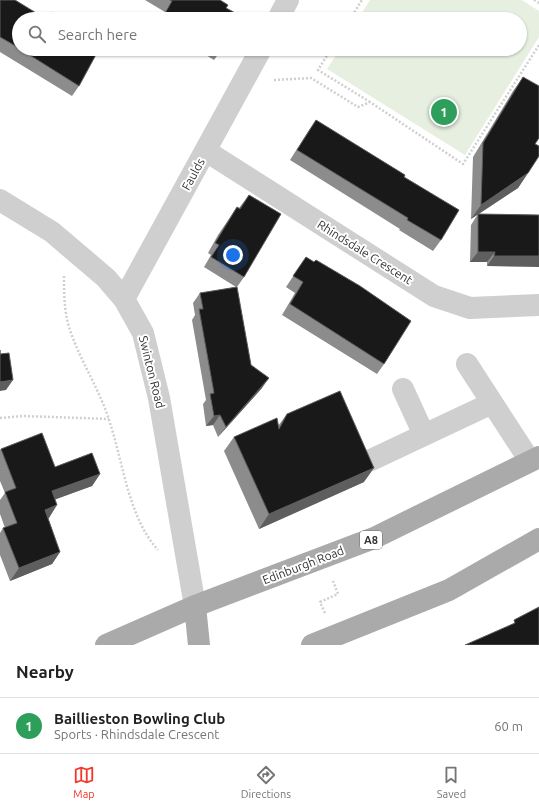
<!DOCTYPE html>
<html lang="en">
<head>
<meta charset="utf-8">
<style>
	:root { --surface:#fff; --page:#f2f2f2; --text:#202124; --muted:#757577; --line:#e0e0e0; --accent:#f23a2c }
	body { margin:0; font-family:Ubuntu,sans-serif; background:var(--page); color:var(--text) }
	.you { position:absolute; left:233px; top:255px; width:14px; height:14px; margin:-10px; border:3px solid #fff; border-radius:50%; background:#1a73e8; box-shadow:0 0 0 6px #1a73e833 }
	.badge { display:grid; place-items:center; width:26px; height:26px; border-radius:50%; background:var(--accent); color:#fff; font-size:13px; font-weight:700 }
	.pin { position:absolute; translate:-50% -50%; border:2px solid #fff; box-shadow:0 1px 4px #0006 }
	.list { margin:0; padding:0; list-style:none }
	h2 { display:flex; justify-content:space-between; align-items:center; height:52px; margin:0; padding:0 16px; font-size:17px }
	h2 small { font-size:13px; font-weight:400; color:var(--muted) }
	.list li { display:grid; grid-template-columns:26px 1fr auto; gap:12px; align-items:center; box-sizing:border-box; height:56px; padding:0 16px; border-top:1px solid var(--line) }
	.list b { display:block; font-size:15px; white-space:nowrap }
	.list p { margin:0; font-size:13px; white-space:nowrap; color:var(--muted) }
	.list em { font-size:13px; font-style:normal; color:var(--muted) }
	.icon { flex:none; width:22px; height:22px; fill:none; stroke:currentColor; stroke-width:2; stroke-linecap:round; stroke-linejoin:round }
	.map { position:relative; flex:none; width:539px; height:645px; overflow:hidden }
	.search { position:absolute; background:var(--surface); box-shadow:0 1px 3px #0004; left:12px; right:12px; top:12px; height:44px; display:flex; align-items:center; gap:10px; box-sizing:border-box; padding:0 14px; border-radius:22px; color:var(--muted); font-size:15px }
	.sheet { height:108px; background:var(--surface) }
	nav { display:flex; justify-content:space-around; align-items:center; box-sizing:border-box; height:56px; border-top:1px solid var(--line); background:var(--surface); font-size:11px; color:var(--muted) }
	nav a { display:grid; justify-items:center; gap:2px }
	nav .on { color:var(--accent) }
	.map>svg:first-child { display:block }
	.green { fill:#e6efe0 }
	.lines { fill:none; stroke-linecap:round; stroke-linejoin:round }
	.path { stroke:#cfcfcf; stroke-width:2.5; stroke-dasharray:2 2; stroke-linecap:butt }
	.minor { stroke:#cfcfcf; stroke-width:22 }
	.major { stroke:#aaa; stroke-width:22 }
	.wall { fill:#8c8c8c }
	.shaded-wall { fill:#5e5e5e }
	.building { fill:#191919; stroke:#5e5e5e }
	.labels { text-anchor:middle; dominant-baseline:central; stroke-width:4; stroke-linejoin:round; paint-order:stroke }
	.shield { fill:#fff; stroke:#707070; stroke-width:1 }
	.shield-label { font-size:11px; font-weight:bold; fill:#323232 }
	.street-label { font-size:12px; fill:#323232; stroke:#fff }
</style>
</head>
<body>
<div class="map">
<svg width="539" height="645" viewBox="0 0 539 645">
	<rect width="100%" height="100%" fill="#fff"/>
	<!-- green -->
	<path class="green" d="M370,0H522L539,11V37L465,155L327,69L340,49H520V19H358Z"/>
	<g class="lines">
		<!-- path -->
		<path class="path" d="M534,0L539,3
			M350,19L362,0
			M331,49L318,70L370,102
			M274,80L311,78L358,107L370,102L463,164L539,45
			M64,276C64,293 64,310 69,327C79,359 99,388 109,420C123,461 128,517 158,550
			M0,418L23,416L109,419
			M325,613L320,602L338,594L333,581"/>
		<!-- minor -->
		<path class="minor" d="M278,19L288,0
			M206,151L434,296L470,308L539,305
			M0,200L52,232L106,278L124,299L143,333L159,398L195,606
			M124,299L261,49
			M467,364L530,461
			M403,389L424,435
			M371,460L492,403"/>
		<!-- major -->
		<path class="major" d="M195,606L199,645
			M106,645L195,606L374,538L539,457
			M312,645L449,590L539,539"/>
	</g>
	<!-- wall -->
	<path class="wall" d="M0,0L19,19V49H99L79,86L72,96L0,52Z
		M145,0H220L226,8L239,19H160L165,12Z
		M196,49H222L214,60Z
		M523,77L535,144L528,173L518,188L471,219L473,157L513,91Z
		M316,120L404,177L441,240L433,251L399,230L400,229L290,160L309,130Z
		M249,195L244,277L237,287L251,365L262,388L218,437L213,425L206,426L203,404L206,400L192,320L195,315L193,303L200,293L236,287L204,267L211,255L208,253L218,235L237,207L239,208Z
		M478,214L539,215L487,266V262H470L471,225Z
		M306,257L384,364L377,374L282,315L295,293L286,287Z
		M287,414L364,482L259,529L224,451L234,437L278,426Z
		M1,449L55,467L100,474L92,486L55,499L49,518H48L60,552L52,564L10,581L0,555V533L3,528H5L0,514V500L5,493L0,481V450Z"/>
	<!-- shaded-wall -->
	<path class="shaded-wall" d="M528,173L518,188L471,219L481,205Z
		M478,252H495L487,262H470Z
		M494,256H539V267L487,266Z
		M269,378L262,388L218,437L226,427Z
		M13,380L6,390L0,391V382Z
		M220,415L213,425L206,426L214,416Z
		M374,468L364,482L259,529L269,514Z
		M100,474L92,486L43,504L52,491Z
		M57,505L49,518L36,523L45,510Z
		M60,552L52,564L10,581L19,568Z"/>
	<!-- building -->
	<path class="building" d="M0,0H15L46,19H19V48L0,37Z
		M170,0H220L228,5L226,8L241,16L239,19H171L164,15L172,1Z
		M52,12L63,19H48Z
		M20,49H99L79,86Z
		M523,77L539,86V138L535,144L539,146V156L528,173L481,205L483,143Z
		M316,120L405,175L404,177L459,210L441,240L407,220L408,218L297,150Z
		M249,195L281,214L244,277L211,257L219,245L215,243L237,207L240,209Z
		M478,214L539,215V256H494L495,252H478Z
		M306,257L314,262L316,260L360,286L411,321L384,364L290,304L303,282L293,276Z
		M237,287L251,365L269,378L226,427L220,415L214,416L210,394L214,393L199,309H203L200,293Z
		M0,350V354L9,353L13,380L0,382Z
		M340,391L374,468L269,514L234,437L277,418L279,429L287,414Z
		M42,433L55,467L92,453L100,474L52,491L57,505L45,510L60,552L19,568L3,528L17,523L5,492L16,488L1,449Z
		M539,607V645H465L515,623L514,620Z"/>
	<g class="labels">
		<!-- shield labels -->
		<rect class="shield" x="360" y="531" width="22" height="18" rx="3"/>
		<g class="shield-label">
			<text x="371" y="540">A8</text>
		</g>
		<!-- street labels -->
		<g class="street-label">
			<text transform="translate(193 174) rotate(-61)">Faulds</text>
			<text transform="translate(365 252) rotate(32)">Rhindsdale Crescent</text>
			<text transform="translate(152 372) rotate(76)">Swinton Road</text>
			<text transform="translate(303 565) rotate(-21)">Edinburgh Road</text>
		</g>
	</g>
</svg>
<div class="you"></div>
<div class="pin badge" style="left:444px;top:112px;background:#2e9e5b">1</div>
<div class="search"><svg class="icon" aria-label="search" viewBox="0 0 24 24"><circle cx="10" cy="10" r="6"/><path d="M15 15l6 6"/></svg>Search here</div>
</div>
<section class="sheet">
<h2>Nearby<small></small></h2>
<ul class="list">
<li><span class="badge" style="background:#2e9e5b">1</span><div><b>Baillieston Bowling Club</b><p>Sports · Rhindsdale Crescent</p></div><em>60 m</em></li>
</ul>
</section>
<nav>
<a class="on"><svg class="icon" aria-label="map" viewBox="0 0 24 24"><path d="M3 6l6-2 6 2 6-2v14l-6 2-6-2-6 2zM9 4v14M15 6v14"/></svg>Map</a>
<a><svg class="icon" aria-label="directions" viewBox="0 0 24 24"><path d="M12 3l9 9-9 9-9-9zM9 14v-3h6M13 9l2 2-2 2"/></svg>Directions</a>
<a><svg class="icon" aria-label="saved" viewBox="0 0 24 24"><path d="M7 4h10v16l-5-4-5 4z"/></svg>Saved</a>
</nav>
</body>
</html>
